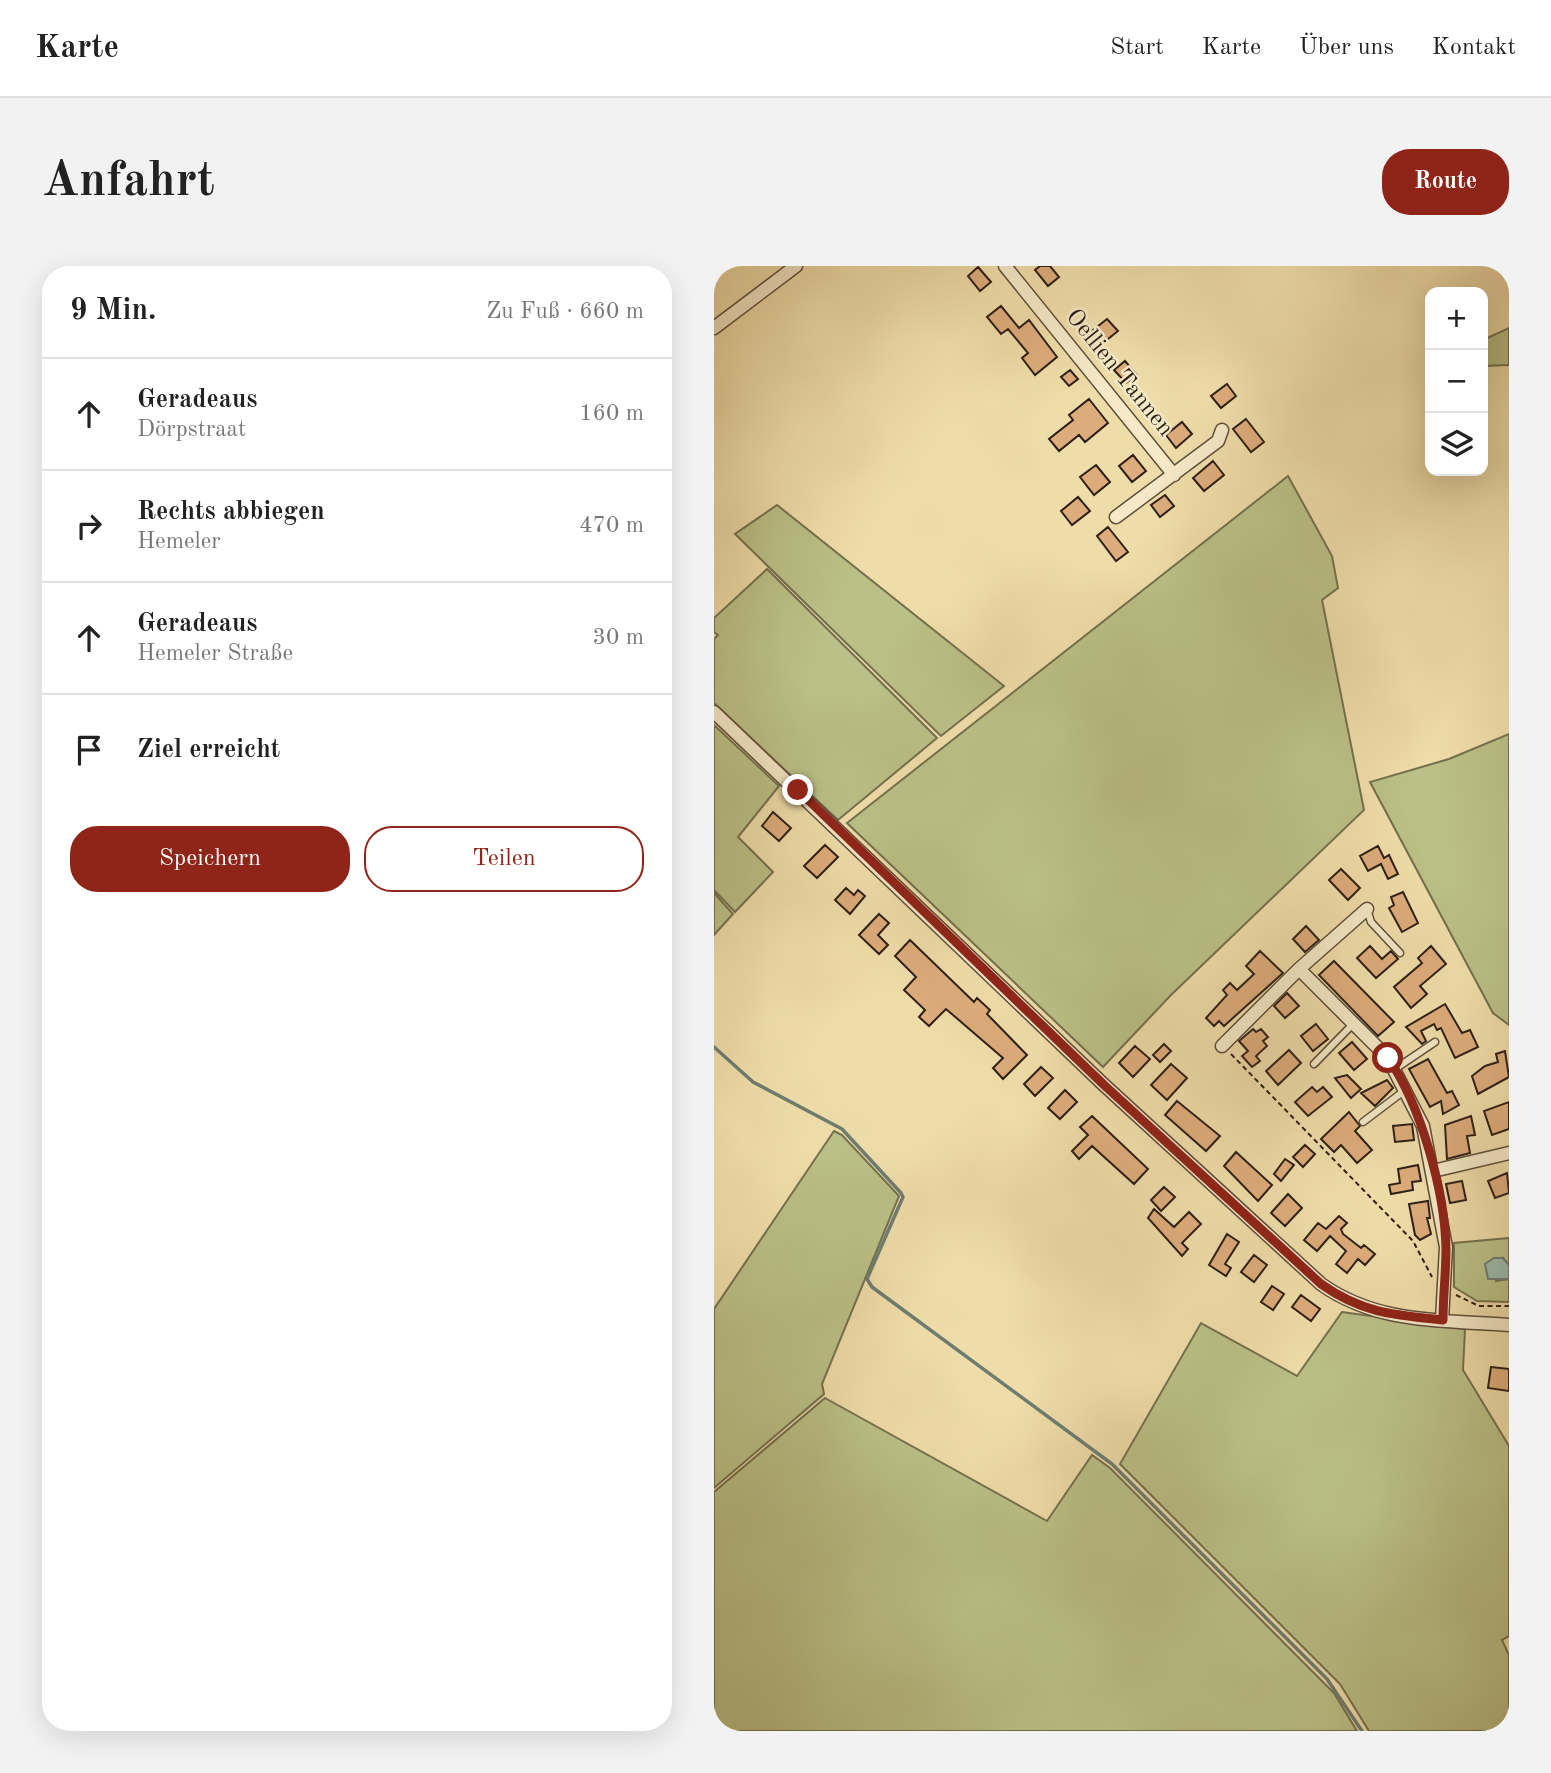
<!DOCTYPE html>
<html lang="de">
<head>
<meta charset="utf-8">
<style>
	:root { --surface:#fff; --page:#f2f2f2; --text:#222; --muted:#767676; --line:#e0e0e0; --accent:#8f2418 }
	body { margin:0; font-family:"Old Standard TT",serif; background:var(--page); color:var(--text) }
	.controls { position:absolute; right:21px; top:21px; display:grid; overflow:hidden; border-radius:14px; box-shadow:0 7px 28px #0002 }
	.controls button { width:63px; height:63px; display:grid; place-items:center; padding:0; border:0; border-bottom:2px solid var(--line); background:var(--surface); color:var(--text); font:35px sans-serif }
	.stop { position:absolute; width:21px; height:21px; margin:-16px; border:5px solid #8f2418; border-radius:50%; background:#fff }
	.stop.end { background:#8f2418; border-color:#fff; box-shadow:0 2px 7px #0008 }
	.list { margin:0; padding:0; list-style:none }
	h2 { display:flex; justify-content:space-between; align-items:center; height:91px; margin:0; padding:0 28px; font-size:30px }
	h2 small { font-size:23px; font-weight:400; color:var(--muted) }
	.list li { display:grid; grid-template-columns:46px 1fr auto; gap:21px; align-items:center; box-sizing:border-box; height:112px; padding:0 28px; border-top:2px solid var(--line) }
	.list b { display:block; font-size:26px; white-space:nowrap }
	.list p { margin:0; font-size:23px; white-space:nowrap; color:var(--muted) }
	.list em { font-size:23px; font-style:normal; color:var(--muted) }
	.actions { display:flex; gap:14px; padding:21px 28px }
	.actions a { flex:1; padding:16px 0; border:2px solid var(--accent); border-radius:28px; text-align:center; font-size:24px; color:var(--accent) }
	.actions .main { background:var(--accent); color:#fff }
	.icon { flex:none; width:38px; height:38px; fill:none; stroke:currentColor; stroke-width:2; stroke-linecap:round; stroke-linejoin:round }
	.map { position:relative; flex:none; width:795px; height:1465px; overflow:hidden; border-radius:28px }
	header { display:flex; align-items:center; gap:42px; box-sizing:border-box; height:98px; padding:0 35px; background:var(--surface); border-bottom:2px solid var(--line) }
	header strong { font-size:33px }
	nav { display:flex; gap:38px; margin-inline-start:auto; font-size:24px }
	.intro { display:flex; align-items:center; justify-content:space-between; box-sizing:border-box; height:168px; padding:0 42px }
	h1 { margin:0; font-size:49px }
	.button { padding:18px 32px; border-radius:28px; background:var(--accent); color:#fff; font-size:24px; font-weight:700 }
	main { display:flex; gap:42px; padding:0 42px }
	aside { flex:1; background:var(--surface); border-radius:28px; box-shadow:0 7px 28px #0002 }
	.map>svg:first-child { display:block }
	.green { fill:#bac087; stroke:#74704e; stroke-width:2 }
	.water { fill:#9abbae; stroke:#6e7d71; stroke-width:2 }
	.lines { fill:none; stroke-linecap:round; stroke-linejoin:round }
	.stream { stroke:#6e7d71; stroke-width:3.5 }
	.building { fill:#ddac7b; stroke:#2d1f16; stroke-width:2 }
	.lane-casing { stroke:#5e4e3b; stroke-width:9 }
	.street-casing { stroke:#5e4e3b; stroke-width:15 }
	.path { stroke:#2d1f16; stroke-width:2; stroke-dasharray:5 3.5; stroke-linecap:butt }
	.lane { stroke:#f5e9c7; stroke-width:6 }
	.street { stroke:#f5e9c7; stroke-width:12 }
	.route { stroke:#8f2418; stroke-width:9 }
	.labels { text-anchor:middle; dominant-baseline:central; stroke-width:5; stroke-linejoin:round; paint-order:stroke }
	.street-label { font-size:24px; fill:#2d1f16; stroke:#f5e9c7 }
</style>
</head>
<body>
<header>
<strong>Karte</strong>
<nav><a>Start</a><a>Karte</a><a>Über uns</a><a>Kontakt</a></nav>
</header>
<div class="intro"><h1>Anfahrt</h1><a class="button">Route</a></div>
<main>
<aside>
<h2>9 Min.<small>Zu Fuß · 660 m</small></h2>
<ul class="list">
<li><svg class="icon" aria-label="ahead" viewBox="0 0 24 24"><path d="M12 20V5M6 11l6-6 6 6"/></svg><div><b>Geradeaus</b><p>Dörpstraat</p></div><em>160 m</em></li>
<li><svg class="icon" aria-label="right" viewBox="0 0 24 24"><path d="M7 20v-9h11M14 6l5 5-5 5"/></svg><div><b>Rechts abbiegen</b><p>Hemeler</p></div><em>470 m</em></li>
<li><svg class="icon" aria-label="ahead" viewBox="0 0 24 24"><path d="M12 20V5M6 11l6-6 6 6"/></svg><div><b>Geradeaus</b><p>Hemeler Straße</p></div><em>30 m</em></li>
<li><svg class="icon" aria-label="arrive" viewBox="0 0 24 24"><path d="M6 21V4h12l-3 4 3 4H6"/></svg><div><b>Ziel erreicht</b></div></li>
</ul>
<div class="actions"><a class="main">Speichern</a><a>Teilen</a></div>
</aside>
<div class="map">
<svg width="795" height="1465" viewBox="0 0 795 1465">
	<rect width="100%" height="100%" fill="#efdda9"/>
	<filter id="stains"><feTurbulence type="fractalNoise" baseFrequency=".00286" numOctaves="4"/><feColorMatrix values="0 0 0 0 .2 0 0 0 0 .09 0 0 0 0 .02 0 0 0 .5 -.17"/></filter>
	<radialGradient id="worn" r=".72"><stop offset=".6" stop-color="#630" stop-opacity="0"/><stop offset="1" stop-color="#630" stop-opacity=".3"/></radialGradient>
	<!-- green -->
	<path class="green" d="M795,62V99L769,100V74Z
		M574,210L618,290L624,322L608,334L650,544L457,729L389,801L133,557Z
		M63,239L290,420L227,470L21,268Z
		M53,303L223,472L124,554L0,437V373L4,369L0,366V352Z
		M0,459L65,520L24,571L59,606L21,646L0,624Z
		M795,468V759L779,747L656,516L735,493Z
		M0,627L19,648L0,669Z
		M120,865L128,869L185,930L108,1118L110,1128L0,1222V1043Z
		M795,972V999L789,992L782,1015L795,1013V1036L763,1035L740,1021V977Z
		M628,1046L751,1063L749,1104L795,1180V1370L788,1374L795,1389V1465H655L626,1418L406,1198L487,1057L583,1110Z
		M111,1132L333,1255L378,1189L396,1202L620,1427L643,1465H0V1226Z"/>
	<!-- water -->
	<path class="water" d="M780,992H789L795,999V1013H774L771,998Z"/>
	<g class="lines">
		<!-- stream -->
		<path class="stream" d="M0,781L39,816L128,863L187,927L189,931L153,1013L158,1021L398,1198L613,1413L648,1465"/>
	</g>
	<!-- building -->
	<path class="building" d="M326,0H336L345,11L334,20L321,4Z
		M264,1L277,16L266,25L254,10Z
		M287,40L305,62L315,54L343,91L321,109L308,92L314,87L294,63L287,68L273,51Z
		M393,53L404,65L384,81L374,68Z
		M411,95L423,109L412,117L400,104Z
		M356,104L364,113L355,120L347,111Z
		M513,118L522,130L507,142L497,130Z
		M375,133L394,157L371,176L365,169L345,185L335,173L359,154L355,149Z
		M532,153L550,176L537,186L519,163Z
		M468,156L478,168L462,182L452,169Z
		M419,189L432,205L418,216L405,200Z
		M499,195L510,209L490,225L479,212Z
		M382,199L396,216L380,229L366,211Z
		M451,229L460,240L446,251L437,239Z
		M364,231L376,245L358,259L347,245Z
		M394,261L414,286L402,295L383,270Z
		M59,546L77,562L65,575L48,560Z
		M111,579L124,591L103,612L90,600Z
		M664,580L670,592L675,589L684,608L674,613L667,598L654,605L646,590Z
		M627,603L646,622L634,634L615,614Z
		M132,622L140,629L144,624L151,630L136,648L121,634Z
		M689,626L704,657L688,666L675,642L680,639L677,631Z
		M165,648L175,657L164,669L174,679L165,688L145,669Z
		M592,660L605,674L591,686L579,673Z
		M196,674L260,736L263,732L276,744L273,748L313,789L289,813L279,802L289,792L232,743L215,760L205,751L211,744L190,724L202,711L181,690Z
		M656,680L668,693L677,685L684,693L662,712L643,692Z
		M717,680L732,698L706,720L713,728L697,742L680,721L708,697L704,692Z
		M546,685L569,707L510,760L505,755L500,760L492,752L513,729L509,724L516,717L523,724L540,708L532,700Z
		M620,695L680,756L664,770L605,709Z
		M573,727L585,740L571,752L560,740Z
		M731,738L748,767L756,764L764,781L741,792L727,762L723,764L720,758L707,765L712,775L708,778L692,761Z
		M602,758L614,773L599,785L587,770Z
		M539,763L542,766L547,763L554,771L549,775L553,780L542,790L546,795L538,801L528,790L534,785L525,775Z
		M638,776L653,793L640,804L625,787Z
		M450,778L457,785L446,796L439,789Z
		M421,780L436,793L419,811L405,797Z
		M575,784L587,797L564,819L552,805Z
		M791,785L795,811L764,828L758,810L771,800L784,796L782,788Z
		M714,793L733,827L738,825L745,839L729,848L727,835L716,841L695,803Z
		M457,798L473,812L453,834L437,819Z
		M327,801L339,812L321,830L310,818Z
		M633,809L647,823L637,832L621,812Z
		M673,814L679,822L661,840L647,827Z
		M598,821L603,826L609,821L618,831L594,850L581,836Z
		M351,824L363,836L346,853L334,842Z
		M463,835L506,870L492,885L451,849Z
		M795,836V863L778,869L770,845Z
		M635,846L646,860L641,865L658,884L643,897L627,879L620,886L607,873Z
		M378,850L434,903L420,918L378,880L365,893L358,885L374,869L366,861Z
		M757,850L761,869L753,870L756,887L733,893L731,859Z
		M698,858L700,874L681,876L679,860Z
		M591,879L601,888L589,901L579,891Z
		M522,886L558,919L544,935L510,900Z
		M571,893L580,899L567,915L560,908Z
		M704,899L707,915L698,916L699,924L677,928L675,919L686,917L684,903Z
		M793,907L795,927L781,932L774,915Z
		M748,915L752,934L736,937L732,918Z
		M450,921L461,931L447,945L437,934Z
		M574,928L588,942L571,960L557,947Z
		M714,935L716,952H713L717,968L706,974L701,969L695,938Z
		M440,943L460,961L475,946L487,958L468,977L474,983L468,990L434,952Z
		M625,950L633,957L627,963L629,968L647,982L650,979L661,988L651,999L644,993L633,1007L622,998L632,985L616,970L603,985L590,974L604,957L612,963Z
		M513,968L525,976L511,998L517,1002L512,1010L495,999Z
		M540,989L553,999L540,1016L527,1006Z
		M558,1020L570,1028L559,1044L547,1036Z
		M587,1029L606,1043L597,1055L578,1041Z
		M777,1101L795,1103V1125L774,1122Z"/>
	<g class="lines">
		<!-- lane casing -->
		<g class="lane-casing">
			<path id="lane" d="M653,643L657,656L686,687
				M600,798L639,758
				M681,803L721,776
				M649,856L690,825"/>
		</g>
		<!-- street casing -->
		<g class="street-casing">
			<path id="street" d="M291,0L460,209
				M0,62L82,0
				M402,251L504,175L508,164
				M0,446L389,818L607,1018C663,1058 728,1054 795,1059
				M585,703L674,792L709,860L732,981L728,1054
				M508,780L585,703L653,643
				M719,905L795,887"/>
		</g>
		<!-- path -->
		<path class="path" d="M517,788L699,975L718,1011
			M742,1029L765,1040H795"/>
		<!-- lane -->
		<use href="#lane" class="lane"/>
		<!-- street -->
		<use href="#street" class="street"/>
	</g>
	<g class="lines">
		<!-- route -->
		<path class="route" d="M84,524L389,818L607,1018C648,1047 680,1049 729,1054C729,1030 732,1007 732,983C731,926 707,839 674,792"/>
	</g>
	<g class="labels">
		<!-- street labels -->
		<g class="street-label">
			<text transform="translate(405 107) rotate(51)">Oellien Tannen</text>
		</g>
	</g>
	<rect width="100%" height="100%" filter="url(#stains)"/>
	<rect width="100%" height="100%" fill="url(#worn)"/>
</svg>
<div class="controls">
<button>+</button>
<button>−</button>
<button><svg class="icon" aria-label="layers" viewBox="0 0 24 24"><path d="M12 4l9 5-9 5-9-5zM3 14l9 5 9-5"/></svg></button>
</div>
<div class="stop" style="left:674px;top:792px"></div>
<div class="stop end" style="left:84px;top:524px"></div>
</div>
</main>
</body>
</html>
